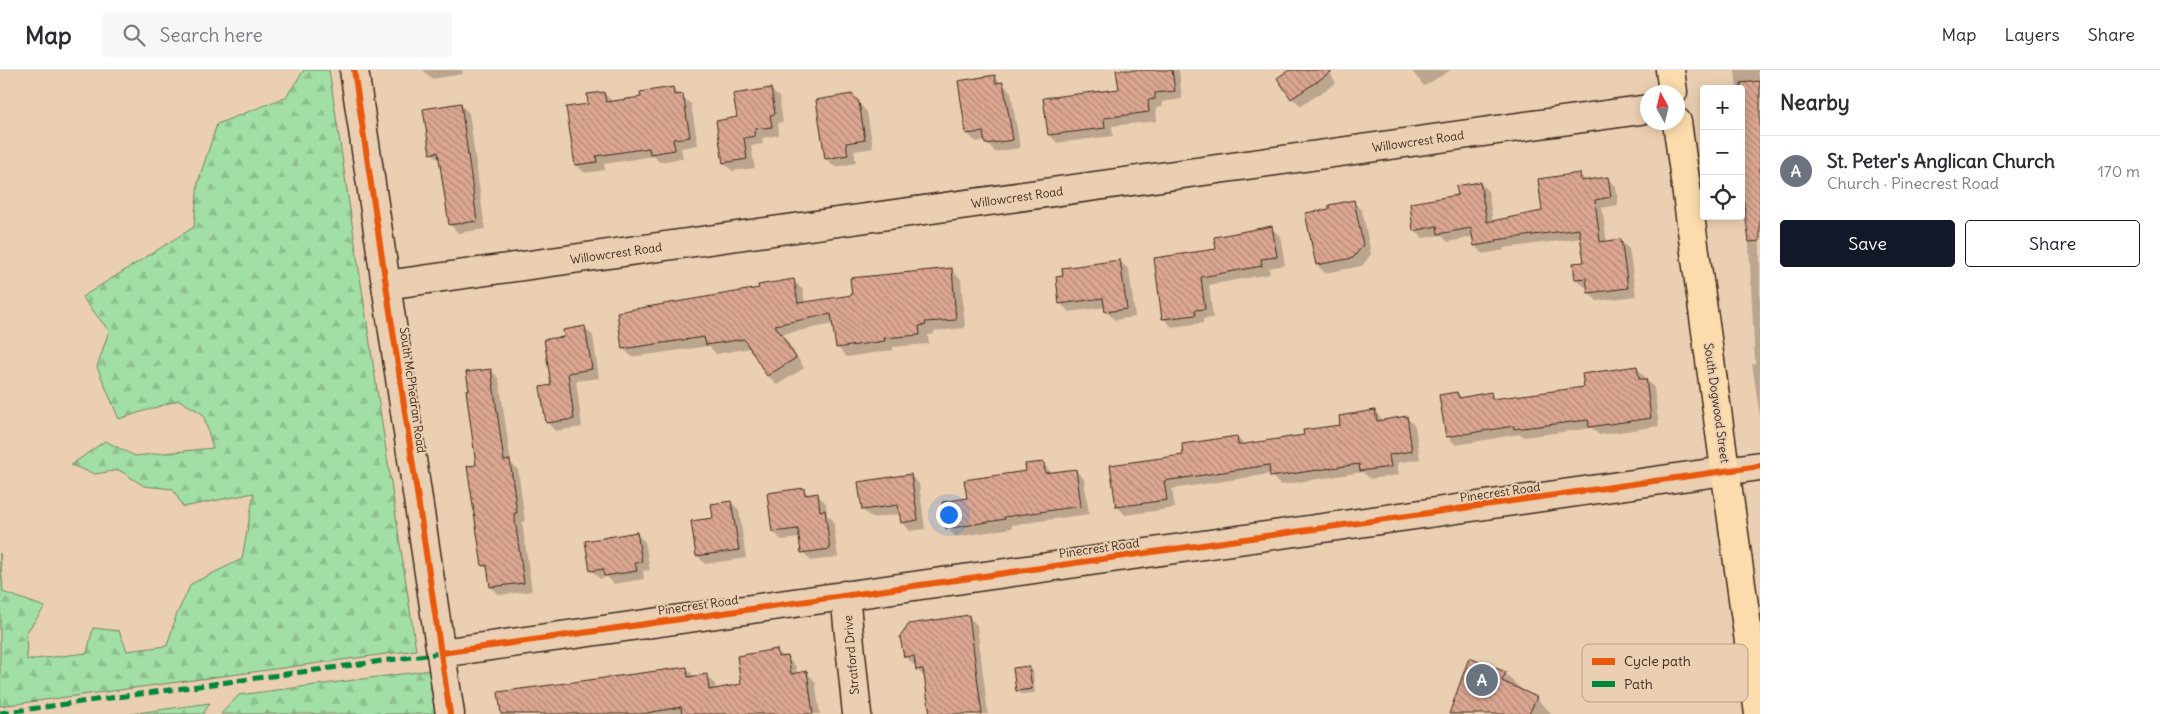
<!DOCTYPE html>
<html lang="en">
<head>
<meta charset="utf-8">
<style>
	:root { --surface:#fff; --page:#f7f7f7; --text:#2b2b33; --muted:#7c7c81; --line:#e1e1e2; --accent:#111827 }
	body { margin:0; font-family:Delius,sans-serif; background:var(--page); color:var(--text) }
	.controls { position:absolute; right:15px; top:15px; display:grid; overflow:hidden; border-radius:5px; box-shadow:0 2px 12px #0003 }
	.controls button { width:45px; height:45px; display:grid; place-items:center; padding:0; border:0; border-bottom:1px solid var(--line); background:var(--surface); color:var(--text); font:25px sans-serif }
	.compass { position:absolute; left:1640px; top:15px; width:45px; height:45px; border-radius:50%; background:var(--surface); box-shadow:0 2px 12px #0003; rotate:352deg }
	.you { position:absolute; left:948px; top:444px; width:18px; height:18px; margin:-12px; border:4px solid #fff; border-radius:50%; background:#1a73e8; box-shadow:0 0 0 8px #1a73e833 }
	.badge { display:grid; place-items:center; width:32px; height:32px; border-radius:50%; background:var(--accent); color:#fff; font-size:16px; font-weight:700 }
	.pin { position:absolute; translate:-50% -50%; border:2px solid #fff; box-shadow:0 1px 5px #0006 }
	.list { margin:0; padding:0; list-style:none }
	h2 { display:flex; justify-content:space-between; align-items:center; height:65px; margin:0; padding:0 20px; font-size:21px }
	h2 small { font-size:16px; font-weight:400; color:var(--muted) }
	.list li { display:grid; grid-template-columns:32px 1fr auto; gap:15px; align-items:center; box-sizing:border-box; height:70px; padding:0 20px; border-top:1px solid var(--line) }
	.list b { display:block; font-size:19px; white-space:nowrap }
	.list p { margin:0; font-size:16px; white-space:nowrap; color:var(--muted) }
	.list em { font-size:16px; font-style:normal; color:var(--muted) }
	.actions { display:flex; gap:10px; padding:15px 20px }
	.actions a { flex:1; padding:11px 0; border:1px solid var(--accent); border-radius:5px; text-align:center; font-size:18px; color:var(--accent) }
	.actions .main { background:var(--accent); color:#fff }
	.icon { flex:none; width:28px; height:28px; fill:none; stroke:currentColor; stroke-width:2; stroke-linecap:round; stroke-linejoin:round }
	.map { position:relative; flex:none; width:1760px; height:644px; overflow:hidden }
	header { display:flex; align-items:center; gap:30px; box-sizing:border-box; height:70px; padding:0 25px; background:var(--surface); border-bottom:1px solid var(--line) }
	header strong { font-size:24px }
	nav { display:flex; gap:28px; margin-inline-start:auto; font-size:18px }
	.search { width:350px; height:45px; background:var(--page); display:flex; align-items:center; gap:12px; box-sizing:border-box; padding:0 18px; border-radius:5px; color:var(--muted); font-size:19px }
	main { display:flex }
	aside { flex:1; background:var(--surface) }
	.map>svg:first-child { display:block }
	.forest { fill:url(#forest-firs); stroke:#6e8462 }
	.shadow { fill:#0003 }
	.building { fill:url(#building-back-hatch); stroke:#3b2a1e }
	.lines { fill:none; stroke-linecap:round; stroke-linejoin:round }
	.minor-casing { stroke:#3b2a1e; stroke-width:31 }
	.major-casing { stroke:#3b2a1e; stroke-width:31 }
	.minor { stroke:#ebcfb2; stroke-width:28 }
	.major { stroke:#fcdcac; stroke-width:28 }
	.quiet { stroke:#00873e; stroke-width:5; stroke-dasharray:10 5; stroke-linecap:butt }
	.cycleway-casing { stroke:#ebcfb2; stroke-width:9 }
	.cycleway { stroke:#e8590c; stroke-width:6 }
	.labels { text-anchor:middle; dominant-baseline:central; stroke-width:4; stroke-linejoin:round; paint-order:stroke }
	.street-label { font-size:12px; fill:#3b2a1e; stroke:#ebcfb2 }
	.key { fill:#ebcfb2; stroke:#b69e86; stroke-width:1 }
	.key-label { font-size:14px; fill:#3b2a1e }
</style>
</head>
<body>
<header>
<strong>Map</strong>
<div class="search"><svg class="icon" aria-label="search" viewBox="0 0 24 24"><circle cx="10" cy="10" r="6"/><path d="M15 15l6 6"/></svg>Search here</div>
<nav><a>Map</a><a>Layers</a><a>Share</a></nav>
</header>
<main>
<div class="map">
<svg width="1760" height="644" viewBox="0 0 1760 644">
	<defs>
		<pattern id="forest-firs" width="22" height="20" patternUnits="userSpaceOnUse" patternTransform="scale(1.25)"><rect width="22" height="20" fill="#a1dfa6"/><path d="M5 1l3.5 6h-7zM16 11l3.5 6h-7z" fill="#8cc08e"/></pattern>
		<pattern id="building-back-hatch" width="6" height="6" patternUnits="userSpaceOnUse" patternTransform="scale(1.25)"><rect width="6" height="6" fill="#dca792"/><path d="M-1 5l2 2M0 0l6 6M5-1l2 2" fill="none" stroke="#b48877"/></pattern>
	</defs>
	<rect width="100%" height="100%" fill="#ebcfb2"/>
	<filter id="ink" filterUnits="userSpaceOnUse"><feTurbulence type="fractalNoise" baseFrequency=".02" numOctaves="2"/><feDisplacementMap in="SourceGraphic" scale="10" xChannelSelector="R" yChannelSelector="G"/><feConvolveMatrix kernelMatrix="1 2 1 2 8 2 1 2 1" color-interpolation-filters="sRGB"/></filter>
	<g filter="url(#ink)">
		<!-- forest -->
		<path class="forest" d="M304,0H329L416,580L0,636V483L3,522L45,537L26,563L27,590L87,583L93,558L119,561L127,581L167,576L176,546L191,514L242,489L254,423L183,437L173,419L144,416L119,400L95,404L71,395L105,371L135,386L213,378L203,344L179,330L119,349L97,297L109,261L82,227L194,157L198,112L217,54L286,27Z
			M432,600L438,644H221L239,625Z
			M210,633L203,644H130Z"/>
		<!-- shadow -->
		<path class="shadow" d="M423,0H462L463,4L432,9Z
			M1118,0H1179L1182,29L1162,32L1163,37L1156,38L1157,51L1112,56L1113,66L1057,73L1049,64L1120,20Z
			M1292,0H1328L1336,13L1301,36L1292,28Z
			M1411,0H1451L1424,16Z
			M1735,0H1758L1760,12V347L1752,294H1755L1741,19H1737Z
			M994,6L1011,22L1020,78L995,82L986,71L976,72L968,64Z
			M672,19L691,34L698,75L681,78L683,88L659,92L654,86L604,94L605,100L585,103L576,95L567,38L590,35L604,23L612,31L642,28Z
			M770,19L779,27L783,52L778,53L779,65L762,68L763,74L751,76L755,98L732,101L724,93L717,52L738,48Z
			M851,25L867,42L873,78L854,81L856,93L835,97L826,88Z
			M461,35L469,43L485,159L458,163L450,154L441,91L431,83Z
			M1580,105L1587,111L1607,108L1616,116L1618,135L1602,138L1607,173L1621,171L1629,179L1636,226L1597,231L1589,223L1588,216L1585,217L1576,209L1585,193L1582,168L1504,178V180L1483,184L1475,176L1473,167L1448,172L1441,165L1423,168L1414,160L1480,113L1488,121L1493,152L1543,142Z
			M1353,132L1362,140L1371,184L1362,196L1325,203L1317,195L1307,144L1330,140Z
			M1271,158L1280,166L1285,195L1269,198L1270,204L1209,215L1213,248L1203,249V253L1172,257L1163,248L1217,181Z
			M1120,191L1129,200L1135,247L1115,250L1106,241V237L1069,242L1061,234L1057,208Z
			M951,200L961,209L965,258L934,261V264L928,265L929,274L893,277V280L847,287L838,278L834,254L783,264L804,298L777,315L768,306L751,278L716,284L709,276L632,287L623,278L760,219L793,210L803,220L805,234L854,226Z
			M585,258L593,266L599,308L576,311L582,357L555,361L547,352L565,268Z
			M1637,298L1654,318L1659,356L1599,365L1592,358L1524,367L1520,364L1456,375L1447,366L1457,323L1462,328L1491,324L1497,330L1585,318Z
			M491,300L499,309L511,393L518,400L525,451L522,452L532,521L500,525L491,517L489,501L483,495L478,396L470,321Z
			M1375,341L1383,351L1407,348L1415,356L1420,389L1397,393L1399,405L1370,409L1363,402L1280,415L1270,404L1172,419L1175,438L1125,445L1117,436L1185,386L1236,367L1245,375L1305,366L1342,356Z
			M1043,393L1052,404L1075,400L1084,409L1089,444L1012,455V458L956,467L947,458L969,429Z
			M911,406L919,414L925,459L910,461L902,452L901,444L872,448L863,440Z
			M803,419L810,426L817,425L826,433L827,445L833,450L838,487L811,491L803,482L800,468L782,470L773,462Z
			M731,432L739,440L746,488L705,494L697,485L714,449Z
			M637,464L645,472L650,500L643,501L644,509L614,514L607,507L600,509L591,500Z
			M968,546L977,555L988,644H931L925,608L917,599V594L914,595L905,586Z
			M777,581L796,596L797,604L806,602L815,611L820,644H502L686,598L695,607L706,606L715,614L716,620L743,615Z
			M1029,597L1033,601L1035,623L1021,624L1017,620Z
			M1505,603L1521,619L1520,621L1536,628L1552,644H1451Z"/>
		<!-- building -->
		<path class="building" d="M1116,0H1172L1175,21L1155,23V29L1148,30L1149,42L1104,48L1105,58L1048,65L1043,28L1119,19Z
			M1289,0H1334L1291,29L1277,8Z
			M995,5L996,13L1003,12L1013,70L985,74L983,62L966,64L958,11Z
			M1760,11V171L1749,172L1741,111V13Z
			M673,17L674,25L683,24L690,67L673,69L675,80L650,84L649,78L596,86L597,92L575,95L566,37L588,34L587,24L604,22L606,32L641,27L640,22Z
			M771,18L775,44L770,45L772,57L754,59L755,66L744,68L747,89L723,93L716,51L737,47L733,24Z
			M852,24L859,32L865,70L846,73L848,85L825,89L816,30Z
			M461,33L477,151L449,155L438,82L430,84L423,39Z
			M1580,103L1581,111L1608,107L1611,127L1595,130L1600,172L1621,169L1628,218L1588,223L1586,208L1575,209L1573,193L1584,192L1579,159L1496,170L1497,172L1474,176L1471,158L1438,164L1437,156L1413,161L1410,133L1458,125L1456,116L1480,112L1487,152L1542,141L1538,109Z
			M1354,130L1363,175L1353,188L1316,195L1305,143L1329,139V135Z
			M1272,156L1277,187L1261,189L1262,196L1201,207L1205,239L1195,240L1196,245L1162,249L1154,188L1216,179L1214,167Z
			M1120,190L1127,239L1105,242L1103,228L1059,234L1056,207L1063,206L1062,198Z
			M952,198L956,250L925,252L926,255L919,256L920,265L884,268L885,271L836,278L831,244L775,255L796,288L767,306L744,269L706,275L704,267L622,279L617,242L759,218L758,215L794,209L798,233L852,225L850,208Z
			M585,256L592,299L568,303L574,349L546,353L540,317L551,315L544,269L564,267L563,260Z
			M1637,296L1639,309H1646L1651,348L1589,357L1588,350L1514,359V356L1446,367L1439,325L1457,322L1459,328L1491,322L1492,329L1584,317L1582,304Z
			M491,299L504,391L510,390L517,443H514L524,513L490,517L487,495L482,496L467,396L476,395L466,320H469L466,302Z
			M1375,340L1377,351L1407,346L1412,381L1389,385L1391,397L1360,401L1359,394L1270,407L1269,395L1164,411L1167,430L1116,437L1110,395L1183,385L1182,374L1237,366L1238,375L1304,365L1303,360L1340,355L1339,346Z
			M1044,392L1045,403L1076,399L1081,436L1004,447L1005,449L946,459L942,432L967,428L964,410L1026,401L1025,394Z
			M911,404L918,450L901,453L898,435L862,440L858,412Z
			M804,418L805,425L818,423L820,441L825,440L830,479L801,483L798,459L772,462L767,423Z
			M731,431L739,480L696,486L691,451L713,448L711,434Z
			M637,462L642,492L635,493L637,501L604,506L603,499L590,501L585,471Z
			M969,545L982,644H930L923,599L916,600L914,586L904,587L900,567L909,554Z
			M777,579L778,587L788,586L791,604L807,601L813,644H682L681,637L641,644H501L498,622L687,597L688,607L707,604L709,620L741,614L737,586Z
			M1469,588L1506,602L1502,611L1537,627L1529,644H1449Z
			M1029,596L1032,619L1016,621L1013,598Z"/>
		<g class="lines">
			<!-- minor casing -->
			<g class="minor-casing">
				<path id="minor" d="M354,0L450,644
					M386,215L1648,39
					M845,525L857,644
					M441,583L1760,396"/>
			</g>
			<!-- major casing -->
			<g class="major-casing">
				<path id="major" d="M1670,0L1673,22
					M1677,52L1759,644"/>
			</g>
			<!-- minor -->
			<use href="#minor" class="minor"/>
			<!-- major -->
			<use href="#major" class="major"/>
			<!-- quiet -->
			<path class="quiet" d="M0,643L441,583"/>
			<!-- cycleway casing -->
			<g class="cycleway-casing">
				<path id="cycleway" d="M354,0L450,644
					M441,583L1760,396"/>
			</g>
			<!-- cycleway -->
			<use href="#cycleway" class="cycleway"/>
		</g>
	</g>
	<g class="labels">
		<!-- street labels -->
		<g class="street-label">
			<text transform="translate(1418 71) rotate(-8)">Willowcrest Road</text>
			<text transform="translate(1017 127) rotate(-8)">Willowcrest Road</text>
			<text transform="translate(616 183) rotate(-8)">Willowcrest Road</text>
			<text transform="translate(413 320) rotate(82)">South McPhedran Road</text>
			<text transform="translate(1717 333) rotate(82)">South Dogwood Street</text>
			<text transform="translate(1500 422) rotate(-8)">Pinecrest Road</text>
			<text transform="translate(1099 478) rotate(-8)">Pinecrest Road</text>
			<text transform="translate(698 535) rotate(-8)">Pinecrest Road</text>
			<text transform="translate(851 585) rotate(-95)">Stratford Drive</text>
		</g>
	</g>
	<!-- legend -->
	<rect x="1582" y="574" width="166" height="58" rx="8" class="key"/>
	<rect x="1592" y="588" width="23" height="7" fill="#e8590c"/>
	<rect x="1592" y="611" width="23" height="6" fill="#00873e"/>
	<g class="key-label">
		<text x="1624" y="596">Cycle path</text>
		<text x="1624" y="619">Path</text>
	</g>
</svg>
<div class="controls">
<button>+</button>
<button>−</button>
<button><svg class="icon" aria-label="locate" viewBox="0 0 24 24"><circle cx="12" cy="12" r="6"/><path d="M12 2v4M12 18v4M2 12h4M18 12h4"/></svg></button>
</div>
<svg class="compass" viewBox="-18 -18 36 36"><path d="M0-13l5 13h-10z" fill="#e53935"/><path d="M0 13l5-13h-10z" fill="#7c7c81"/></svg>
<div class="you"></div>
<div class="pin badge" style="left:1482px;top:610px;background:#6b7280">A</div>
</div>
<aside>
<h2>Nearby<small></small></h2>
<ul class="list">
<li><span class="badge" style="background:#6b7280">A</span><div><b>St. Peter's Anglican Church</b><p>Church · Pinecrest Road</p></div><em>170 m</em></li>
</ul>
<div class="actions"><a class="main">Save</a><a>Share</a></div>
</aside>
</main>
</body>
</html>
